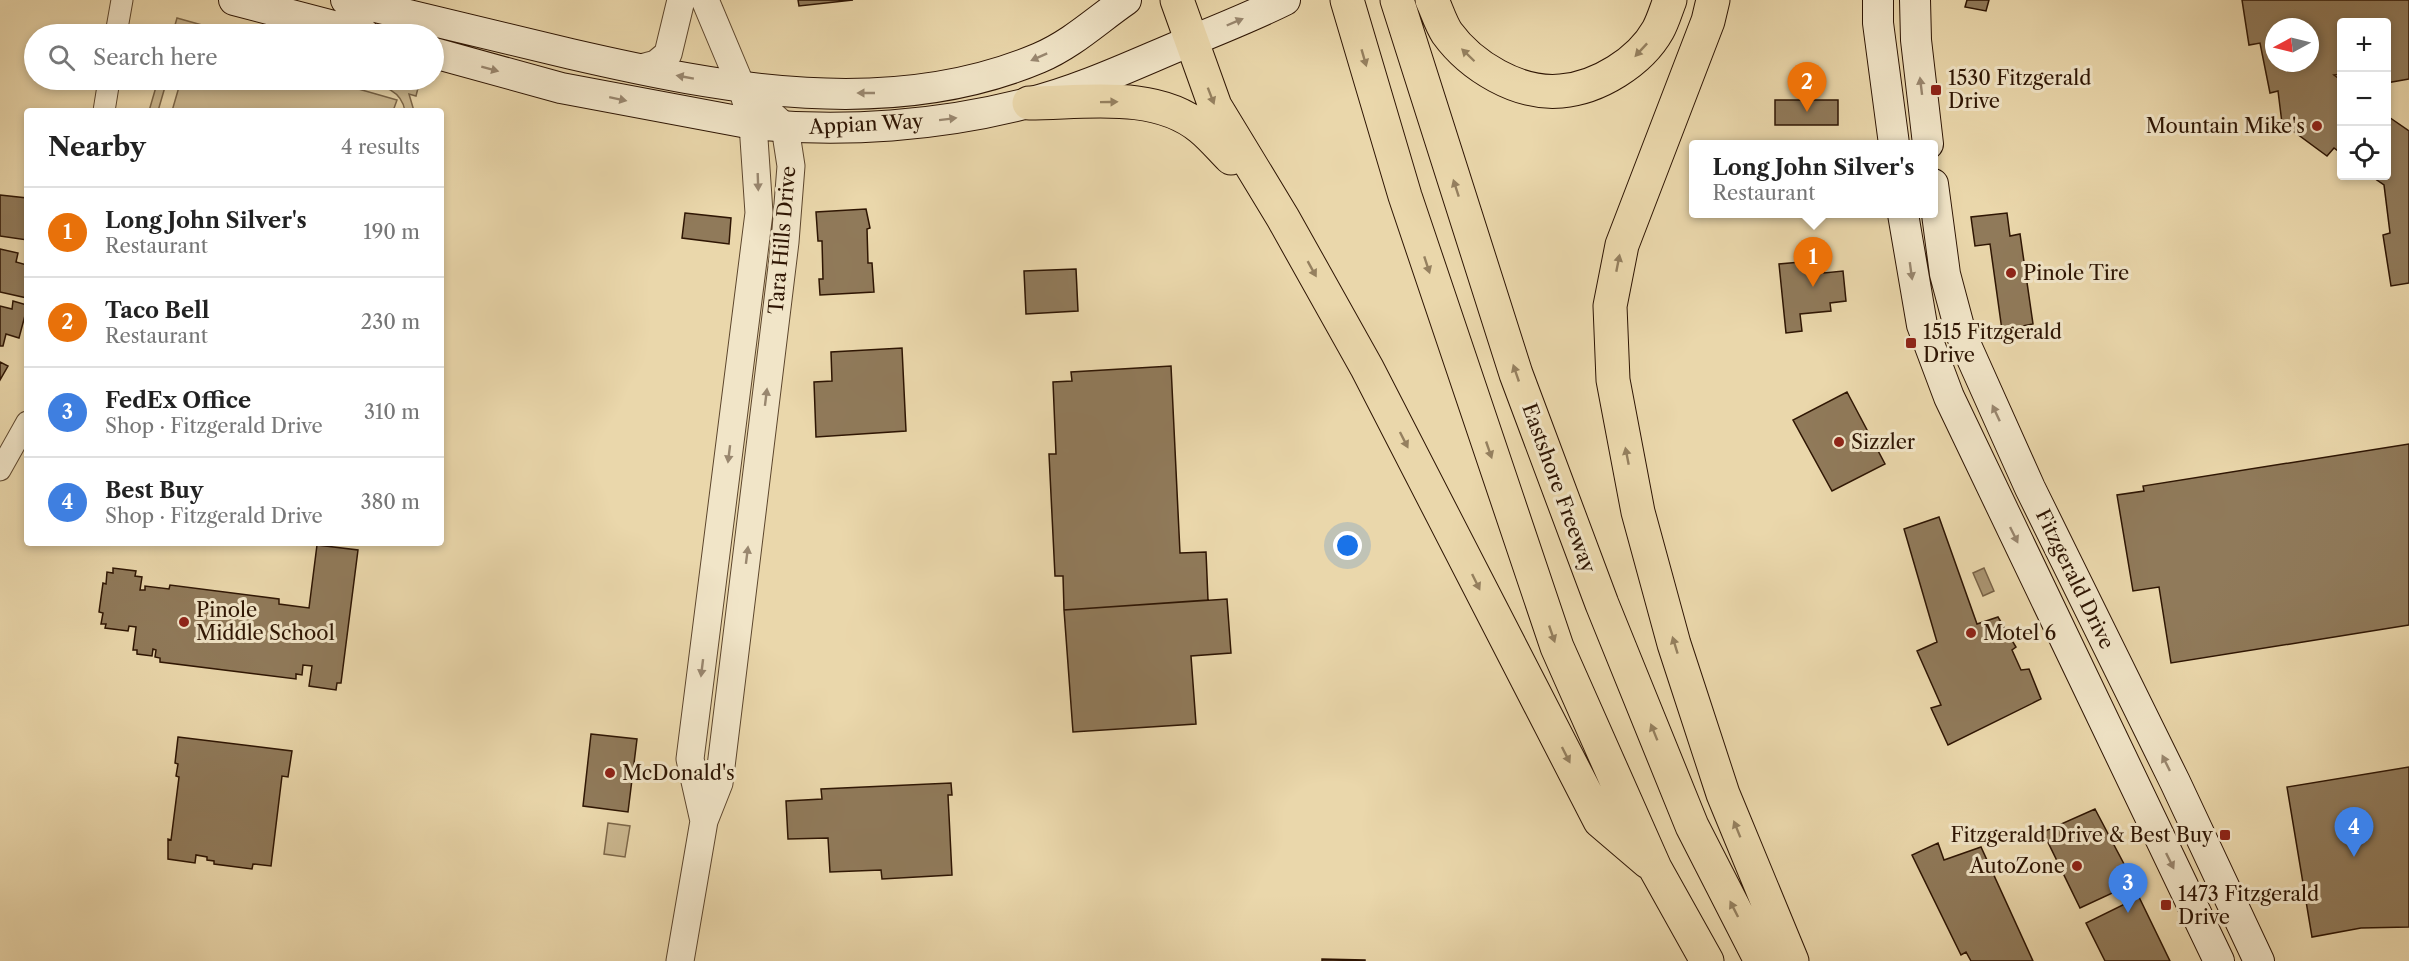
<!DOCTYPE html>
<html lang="en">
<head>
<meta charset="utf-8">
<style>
	:root { --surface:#fff; --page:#f2f2f2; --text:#222; --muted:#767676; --line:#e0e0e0; --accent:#b45309 }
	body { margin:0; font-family:"Libre Caslon Text",serif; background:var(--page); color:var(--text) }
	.controls { position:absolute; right:18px; top:18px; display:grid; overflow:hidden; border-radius:6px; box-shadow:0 3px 9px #0003 }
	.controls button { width:54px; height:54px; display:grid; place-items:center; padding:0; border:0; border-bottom:2px solid var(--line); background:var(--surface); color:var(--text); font:30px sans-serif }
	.compass { position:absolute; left:2265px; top:18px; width:54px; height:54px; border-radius:50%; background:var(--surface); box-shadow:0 3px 9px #0003; rotate:263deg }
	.you { position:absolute; left:1348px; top:546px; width:21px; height:21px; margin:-15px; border:4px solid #fff; border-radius:50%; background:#1a73e8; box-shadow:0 0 0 9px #1a73e833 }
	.badge { display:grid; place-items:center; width:39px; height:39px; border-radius:50%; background:var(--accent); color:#fff; font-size:20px; font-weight:700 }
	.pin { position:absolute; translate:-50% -50px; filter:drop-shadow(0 2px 3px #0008) }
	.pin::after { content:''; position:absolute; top:32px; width:21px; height:18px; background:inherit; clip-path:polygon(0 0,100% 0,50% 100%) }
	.popup { position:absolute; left:1689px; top:140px; width:249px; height:78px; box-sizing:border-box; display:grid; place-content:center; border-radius:6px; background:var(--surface); filter:drop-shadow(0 2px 4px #0005); font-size:20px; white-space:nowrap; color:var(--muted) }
	.popup b { font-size:22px; color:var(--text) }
	.popup::after { content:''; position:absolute; left:50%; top:100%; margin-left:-12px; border:12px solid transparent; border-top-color:var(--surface) }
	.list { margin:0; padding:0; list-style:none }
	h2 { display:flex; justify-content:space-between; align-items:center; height:78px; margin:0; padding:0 24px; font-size:26px }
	h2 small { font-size:20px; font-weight:400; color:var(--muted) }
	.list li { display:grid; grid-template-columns:39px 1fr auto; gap:18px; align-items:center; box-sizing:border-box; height:90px; padding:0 24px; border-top:2px solid var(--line) }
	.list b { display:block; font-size:22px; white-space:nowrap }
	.list p { margin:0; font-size:20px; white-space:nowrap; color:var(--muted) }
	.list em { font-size:20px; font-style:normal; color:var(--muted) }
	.icon { flex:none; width:33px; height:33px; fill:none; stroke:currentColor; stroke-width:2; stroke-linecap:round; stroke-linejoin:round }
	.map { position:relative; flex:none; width:2409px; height:961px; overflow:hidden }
	.search { position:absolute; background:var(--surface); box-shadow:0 3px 9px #0003; left:24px; top:24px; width:420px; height:66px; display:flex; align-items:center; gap:15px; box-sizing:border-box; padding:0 21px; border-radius:33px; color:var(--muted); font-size:22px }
	.panel { position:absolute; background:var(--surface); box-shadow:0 3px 9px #0003; left:24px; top:108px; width:420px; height:438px; border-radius:6px }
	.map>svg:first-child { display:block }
	.green { fill:#cab68e; stroke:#7c6648; stroke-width:1.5 }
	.water { fill:#aa9572; stroke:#786246; stroke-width:1.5 }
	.building { fill:#907a5a; stroke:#2e1503; stroke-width:1.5; fill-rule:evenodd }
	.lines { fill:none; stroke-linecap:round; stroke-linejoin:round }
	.minor-casing { stroke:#5d462d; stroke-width:23 }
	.tertiary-casing { stroke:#5d462d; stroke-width:29 }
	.secondary-casing { stroke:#2e1503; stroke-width:32 }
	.motorway-casing { stroke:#2e1503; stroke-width:35 }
	.minor { stroke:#f1e5c8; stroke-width:21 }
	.tertiary { stroke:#f1e5c8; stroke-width:27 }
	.secondary { stroke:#f1e5c8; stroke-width:30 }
	.motorway { stroke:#ead7ab; stroke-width:33 }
	.oneway { fill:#99876f }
	.oneway2 { fill:#95805f }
	.poi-dot { fill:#8f2418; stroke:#f1e5c8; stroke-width:2 }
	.labels { text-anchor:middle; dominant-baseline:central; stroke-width:6; stroke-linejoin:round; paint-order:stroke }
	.poi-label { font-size:20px; fill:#2e1503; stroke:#f1e5c8; text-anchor:start }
	.street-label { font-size:20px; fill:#2e1503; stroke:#f1e5c8 }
</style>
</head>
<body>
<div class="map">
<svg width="2409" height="961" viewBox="0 0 2409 961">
	<rect width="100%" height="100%" fill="#ead7ab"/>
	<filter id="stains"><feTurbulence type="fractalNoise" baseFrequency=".00333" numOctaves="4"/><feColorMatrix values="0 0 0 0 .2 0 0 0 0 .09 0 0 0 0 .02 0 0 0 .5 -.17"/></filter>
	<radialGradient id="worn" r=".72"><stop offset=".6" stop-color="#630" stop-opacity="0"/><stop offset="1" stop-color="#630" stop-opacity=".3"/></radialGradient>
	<!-- green -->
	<path class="green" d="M177,18L234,34H178L185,29L175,25Z
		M158,80H167L158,111H149Z
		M181,80H327L397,100L393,111H172Z
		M358,80H388L418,88L416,96L409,94L414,111H405C401,87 377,85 358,80Z
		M608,823L630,826L625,857L604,854Z"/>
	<!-- water -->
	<path class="water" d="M1984,568L1994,591L1983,596L1973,573Z"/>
	<!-- building -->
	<path class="building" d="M798,0H853L799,6Z
		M1967,0H1989L1986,11L1965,7Z
		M2242,0H2409V79L2386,83V22H2342V74L2334,75L2342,81V154L2334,148L2327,156L2282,123L2278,91L2270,93L2260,43L2249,45ZM2274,27H2310V63H2274Z
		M1775,100H1838V125H1775Z
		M2386,115L2409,131V283L2391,286L2383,235L2390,233L2384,185L2371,176H2386Z
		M0,195L27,198V240L0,236Z
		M866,209L870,228L867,229L868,263H872L874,292L820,295L819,279H823L822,241H818L816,212Z
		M685,213L731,218L729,244L682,238Z
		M2007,213L2010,236L2020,234L2033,324L2002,330L1990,244L1975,246L1971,217Z
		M0,249L18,253L16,262L27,265V298L0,292Z
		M1823,260L1824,273L1843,271L1846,301L1830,303L1831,311L1800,314L1802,331L1786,333L1779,264Z
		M1076,269L1078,311L1026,314L1024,271Z
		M13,301L27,305V308L19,338L6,334L3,346H0V306L12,309Z
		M902,348L906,431L816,437L814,382L832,381L831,352Z
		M0,362L8,366L0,380Z
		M1171,366L1180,553L1206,552L1208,600L1064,610L1063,576H1055L1049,454H1056L1053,382L1072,381L1071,372Z
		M1847,392L1885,464L1832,491L1793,420Z
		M2409,444V625L2171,663L2159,587L2133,591L2117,495L2144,491L2143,486Z
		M1939,517L1977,624L1998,617L2016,647L2012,650L2021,670L2029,669L2041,699L1948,745L1931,708L1941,705L1917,651L1937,642L1904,529Z
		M317,545L358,550L341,683H337L336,690L309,686L312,666L303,665L302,675L296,674V679L160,662V658L155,657L156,650L153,649L152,656L137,654V650H133L136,627L129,626L128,631L105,628L106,624H101L103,613L99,612L103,583L106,584L107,572L113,573V568L136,571L135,576L142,577L140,590H145V586L169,589L170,585L279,599V604L309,608Z
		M1227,599L1231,653L1191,656L1196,724L1073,732L1064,610Z
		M591,734L637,739L628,812L583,806Z
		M178,737L292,751L288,777L282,776L271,866L253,864L252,869L214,864V861L207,860V857L196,855L195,863L168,859V839L171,840L179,777L176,776L178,764L175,763Z
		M2409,767V927L2361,928L2312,937L2287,787Z
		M951,783L952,795H948L952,875L882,879L881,870L830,872L828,838L788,839L786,801L822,799L821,789Z
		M2095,809L2134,883L2080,908L2043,832Z
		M1938,843L1944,860L1981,847L2033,961H1971L1966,952L1961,955L1912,855Z
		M2139,897L2170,961H2105L2086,923Z
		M1322,959L1365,960V961H1322Z"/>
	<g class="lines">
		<!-- minor casing -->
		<g class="minor-casing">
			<path id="minor" d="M116,34L122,0
				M104,111L109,80
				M0,470L27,422"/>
		</g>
		<!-- tertiary casing -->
		<g class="tertiary-casing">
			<path id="tertiary" d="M637,69L656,64L668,54L681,0
				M704,821L690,759L759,213L753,124L742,88L705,0
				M680,961L704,821L719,783L785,242L791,166L785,127L742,88"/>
		</g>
		<!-- secondary casing -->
		<g class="secondary-casing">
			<path id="secondary" d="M234,0L364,34
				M346,0C421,18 496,36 571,54C723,89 890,121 1039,58C1072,44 1097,20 1126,0
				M1878,0V23L1894,144
				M1915,0L1916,40L1928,144
				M434,53L561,88L753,124C843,133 940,126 1028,103C1080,90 1131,66 1181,45C1215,31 1251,17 1285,0
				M1933,184L1945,274L1961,334L2030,488L2175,782L2259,961
				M1903,214L1922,325L1949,397L2219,961"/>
		</g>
		<!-- motorway casing -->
		<g class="motorway-casing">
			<path id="motorway" d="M1177,0L1215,106L1283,218L1367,368L1600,821L1648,862
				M1347,0L1405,196L1557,647L1655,868L1707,961
				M1397,0L1516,374L1602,604L1692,826L1761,961
				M1432,0C1437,11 1441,24 1447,33C1471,66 1518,95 1561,91C1598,88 1640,62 1658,30C1663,21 1666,10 1670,0
				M1713,0L1708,21L1622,245L1610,306L1613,380L1638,512L1674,644L1723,794L1792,961
				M1029,103C1084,103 1155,90 1201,128C1212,137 1221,148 1231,158"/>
		</g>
		<!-- minor -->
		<use href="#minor" class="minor"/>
		<!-- tertiary -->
		<use href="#tertiary" class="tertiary"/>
		<!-- secondary -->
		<use href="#secondary" class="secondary"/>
		<!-- motorway -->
		<use href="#motorway" class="motorway"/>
	</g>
	<!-- one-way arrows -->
	<defs><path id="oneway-solid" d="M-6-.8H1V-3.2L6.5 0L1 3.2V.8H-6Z" transform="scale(1.5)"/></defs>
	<g class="oneway">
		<use href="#oneway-solid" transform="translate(1235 22) rotate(-23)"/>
		<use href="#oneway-solid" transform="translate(1039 57) rotate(156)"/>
		<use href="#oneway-solid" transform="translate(490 69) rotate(15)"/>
		<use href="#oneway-solid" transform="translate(685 77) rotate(-170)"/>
		<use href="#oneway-solid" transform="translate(1921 86) rotate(-97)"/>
		<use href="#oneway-solid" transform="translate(866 93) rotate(180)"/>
		<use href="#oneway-solid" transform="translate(618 99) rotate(12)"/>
		<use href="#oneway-solid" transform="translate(948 119) rotate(-7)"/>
		<use href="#oneway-solid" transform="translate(758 182) rotate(88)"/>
		<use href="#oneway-solid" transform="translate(1911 271) rotate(82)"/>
		<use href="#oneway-solid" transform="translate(766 397) rotate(-83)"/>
		<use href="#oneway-solid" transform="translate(1996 413) rotate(-115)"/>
		<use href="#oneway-solid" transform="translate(729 454) rotate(97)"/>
		<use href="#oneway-solid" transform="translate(2014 535) rotate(64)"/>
		<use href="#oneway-solid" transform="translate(747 555) rotate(-83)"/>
		<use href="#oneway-solid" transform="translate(702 668) rotate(97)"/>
		<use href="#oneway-solid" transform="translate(2166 763) rotate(-116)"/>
		<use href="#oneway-solid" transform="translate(2170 861) rotate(64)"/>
	</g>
	<g class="oneway2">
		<use href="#oneway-solid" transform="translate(1641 50) rotate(133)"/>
		<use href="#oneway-solid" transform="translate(1468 55) rotate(-136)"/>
		<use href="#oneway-solid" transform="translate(1364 58) rotate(74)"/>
		<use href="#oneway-solid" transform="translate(1211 96) rotate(69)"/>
		<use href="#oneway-solid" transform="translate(1109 102) rotate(-1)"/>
		<use href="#oneway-solid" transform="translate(1456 188) rotate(-108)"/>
		<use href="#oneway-solid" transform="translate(1618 263) rotate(-79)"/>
		<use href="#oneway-solid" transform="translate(1427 265) rotate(72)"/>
		<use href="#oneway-solid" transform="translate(1312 269) rotate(61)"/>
		<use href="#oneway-solid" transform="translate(1516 373) rotate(-109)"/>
		<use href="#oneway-solid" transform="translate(1404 440) rotate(63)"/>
		<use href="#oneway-solid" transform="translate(1489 450) rotate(71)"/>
		<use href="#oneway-solid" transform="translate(1627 456) rotate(-101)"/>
		<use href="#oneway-solid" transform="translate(1476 582) rotate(64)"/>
		<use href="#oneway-solid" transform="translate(1552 634) rotate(71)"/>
		<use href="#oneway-solid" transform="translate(1675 645) rotate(-107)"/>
		<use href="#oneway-solid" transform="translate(1654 732) rotate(-112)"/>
		<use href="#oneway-solid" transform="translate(1566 755) rotate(63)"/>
		<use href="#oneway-solid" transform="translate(1737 829) rotate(-112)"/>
		<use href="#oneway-solid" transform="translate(1734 909) rotate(-117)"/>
	</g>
	<!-- markers -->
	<g class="poi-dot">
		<rect x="1930" y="84" width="12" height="12" rx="3"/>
		<circle cx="2317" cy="126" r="6"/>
		<circle cx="2011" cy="273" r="6"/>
		<rect x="1905" y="337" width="12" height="12" rx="3"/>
		<circle cx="1839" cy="442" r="6"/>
		<circle cx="184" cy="622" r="6"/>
		<circle cx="1971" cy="633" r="6"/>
		<circle cx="610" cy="773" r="6"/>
		<rect x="2219" y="829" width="12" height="12" rx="3"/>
		<circle cx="2077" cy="866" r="6"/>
		<rect x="2160" y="899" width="12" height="12" rx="3"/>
	</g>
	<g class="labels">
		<!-- poi labels -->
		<g class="poi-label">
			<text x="1948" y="78">1530 Fitzgerald<tspan x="1948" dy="23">Drive</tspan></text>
			<text x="2305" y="126" text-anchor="end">Mountain Mike's</text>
			<text x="2023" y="273">Pinole Tire</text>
			<text x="1923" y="332">1515 Fitzgerald<tspan x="1923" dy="23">Drive</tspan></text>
			<text x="1851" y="442">Sizzler</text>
			<text x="196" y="610">Pinole<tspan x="196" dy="23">Middle School</tspan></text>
			<text x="1983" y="633">Motel 6</text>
			<text x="622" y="773">McDonald's</text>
			<text x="2213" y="835" text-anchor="end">Fitzgerald Drive &amp; Best Buy</text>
			<text x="2065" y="866" text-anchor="end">AutoZone</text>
			<text x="2178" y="894">1473 Fitzgerald<tspan x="2178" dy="23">Drive</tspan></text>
		</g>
		<!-- street labels -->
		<g class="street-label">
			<text transform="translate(866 124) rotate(-3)">Appian Way</text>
			<text transform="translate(782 240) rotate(-85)">Tara Hills Drive</text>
			<text transform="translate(1559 488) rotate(70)">Eastshore Freeway</text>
			<text transform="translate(2075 579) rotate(64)">Fitzgerald Drive</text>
		</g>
	</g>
	<rect width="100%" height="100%" filter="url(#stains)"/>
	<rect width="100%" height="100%" fill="url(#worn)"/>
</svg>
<div class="controls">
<button>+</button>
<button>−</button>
<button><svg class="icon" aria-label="locate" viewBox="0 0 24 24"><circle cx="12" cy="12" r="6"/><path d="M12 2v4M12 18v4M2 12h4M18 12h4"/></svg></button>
</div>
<svg class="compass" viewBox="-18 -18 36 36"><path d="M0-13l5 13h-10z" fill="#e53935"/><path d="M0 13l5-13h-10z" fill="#767676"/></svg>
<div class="you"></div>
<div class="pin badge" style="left:1813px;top:287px;background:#e8710a">1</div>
<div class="popup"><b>Long John Silver's</b>Restaurant</div>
<div class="pin badge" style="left:1807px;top:112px;background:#e8710a">2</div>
<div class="pin badge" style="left:2128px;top:913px;background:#3f7fe0">3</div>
<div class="pin badge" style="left:2354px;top:857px;background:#3f7fe0">4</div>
<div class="search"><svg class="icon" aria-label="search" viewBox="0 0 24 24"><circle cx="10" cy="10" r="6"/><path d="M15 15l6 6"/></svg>Search here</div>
<section class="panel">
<h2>Nearby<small>4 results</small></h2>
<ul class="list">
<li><span class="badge" style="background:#e8710a">1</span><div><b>Long John Silver's</b><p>Restaurant</p></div><em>190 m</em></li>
<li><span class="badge" style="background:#e8710a">2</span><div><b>Taco Bell</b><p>Restaurant</p></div><em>230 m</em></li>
<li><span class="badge" style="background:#3f7fe0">3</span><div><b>FedEx Office</b><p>Shop · Fitzgerald Drive</p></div><em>310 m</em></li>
<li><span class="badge" style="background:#3f7fe0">4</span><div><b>Best Buy</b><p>Shop · Fitzgerald Drive</p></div><em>380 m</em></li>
</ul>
</section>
</div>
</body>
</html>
